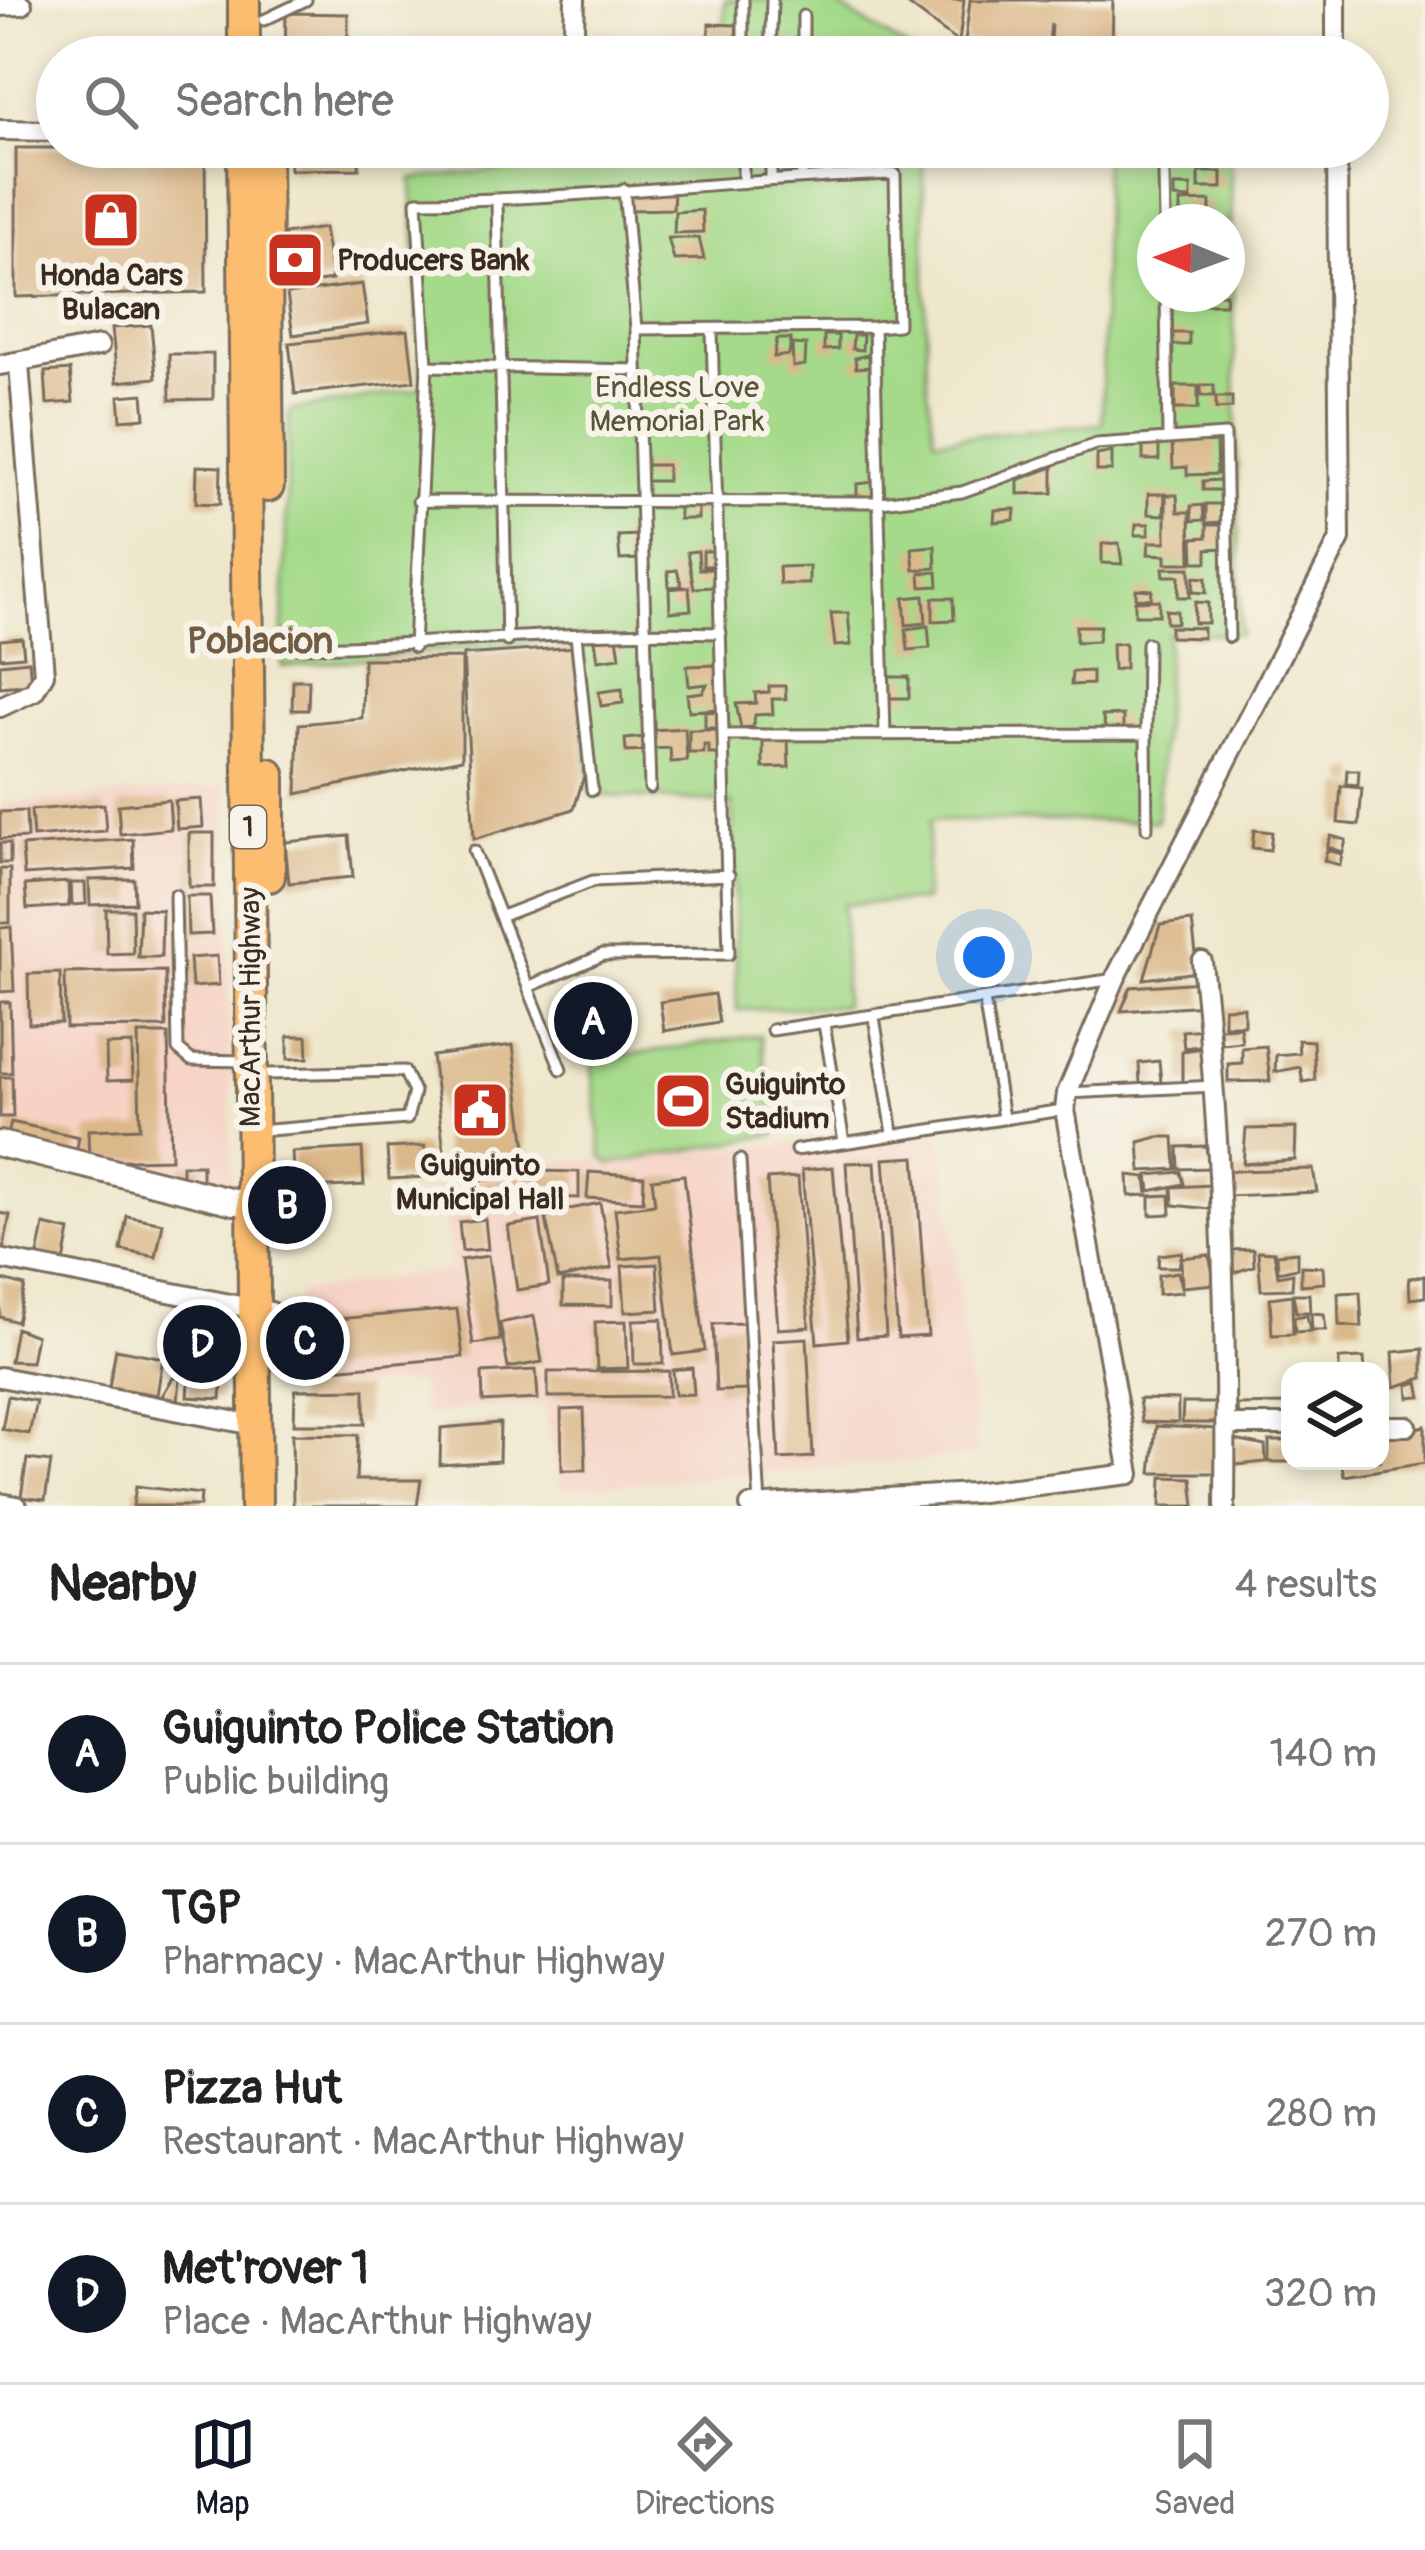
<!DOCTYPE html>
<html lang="en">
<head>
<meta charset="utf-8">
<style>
	:root { --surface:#fff; --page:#f6f6f6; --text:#222; --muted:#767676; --line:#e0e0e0; --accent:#111827 }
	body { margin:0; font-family:Pangolin,sans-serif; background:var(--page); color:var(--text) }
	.controls { position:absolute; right:36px; bottom:36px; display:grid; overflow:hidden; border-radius:24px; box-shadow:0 6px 18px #0003 }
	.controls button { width:108px; height:108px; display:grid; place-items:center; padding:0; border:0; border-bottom:3px solid var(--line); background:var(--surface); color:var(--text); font:60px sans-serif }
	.compass { position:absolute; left:1137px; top:204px; width:108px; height:108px; border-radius:50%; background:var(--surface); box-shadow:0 6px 18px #0003; rotate:271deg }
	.you { position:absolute; left:984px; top:957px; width:42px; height:42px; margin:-30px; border:9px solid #fff; border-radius:50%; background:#1a73e8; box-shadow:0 0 0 18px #1a73e833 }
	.badge { display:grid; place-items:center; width:78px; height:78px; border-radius:50%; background:var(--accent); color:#fff; font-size:39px; font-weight:700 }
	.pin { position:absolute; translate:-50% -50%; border:6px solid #fff; box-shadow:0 3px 12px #0006 }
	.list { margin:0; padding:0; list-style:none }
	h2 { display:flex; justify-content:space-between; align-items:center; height:156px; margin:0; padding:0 48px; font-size:51px }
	h2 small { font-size:39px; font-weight:400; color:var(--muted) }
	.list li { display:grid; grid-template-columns:78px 1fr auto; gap:36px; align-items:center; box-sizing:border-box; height:180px; padding:0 48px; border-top:3px solid var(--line) }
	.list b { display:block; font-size:45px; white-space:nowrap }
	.list p { margin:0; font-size:39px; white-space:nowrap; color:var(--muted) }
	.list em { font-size:39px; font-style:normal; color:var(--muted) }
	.icon { flex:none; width:66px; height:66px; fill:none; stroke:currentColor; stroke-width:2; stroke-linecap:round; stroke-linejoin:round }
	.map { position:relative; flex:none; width:1425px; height:1506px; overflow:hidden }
	.search { position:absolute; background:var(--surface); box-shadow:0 6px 18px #0003; left:36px; right:36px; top:36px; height:132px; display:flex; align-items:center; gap:30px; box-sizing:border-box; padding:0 42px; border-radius:66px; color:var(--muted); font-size:45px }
	.sheet { height:876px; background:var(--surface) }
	nav { display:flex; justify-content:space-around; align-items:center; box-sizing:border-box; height:168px; border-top:3px solid var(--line); background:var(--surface); font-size:33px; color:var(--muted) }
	nav a { display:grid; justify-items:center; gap:6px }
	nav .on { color:var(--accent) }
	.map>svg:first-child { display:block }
	.built { fill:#f6d2c5 }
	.green { fill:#a5da8a; stroke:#708254; stroke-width:3; fill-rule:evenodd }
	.building { fill:#dbb88a }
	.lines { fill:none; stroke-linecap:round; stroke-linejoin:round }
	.service-casing { stroke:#7a6c5b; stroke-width:15 }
	.minor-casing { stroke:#7a6c5b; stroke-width:24 }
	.tertiary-casing { stroke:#7a6c5b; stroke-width:30 }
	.trunk-casing { stroke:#7a6c5b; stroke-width:36 }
	.service { stroke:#fff; stroke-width:9 }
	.minor { stroke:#fff; stroke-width:18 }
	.tertiary { stroke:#fff; stroke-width:24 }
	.trunk { stroke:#fcbd6f; stroke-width:30 }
	.labels { text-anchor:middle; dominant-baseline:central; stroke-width:12; stroke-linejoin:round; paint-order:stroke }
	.shield { fill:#f7f3e8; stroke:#73665b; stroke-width:3 }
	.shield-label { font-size:27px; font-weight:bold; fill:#3b2a1e }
	.poi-label { font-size:30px; font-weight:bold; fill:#3b2a1e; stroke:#f7f3e8; text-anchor:start }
	.park-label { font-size:30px; fill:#565639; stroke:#f7f3e8 }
	.street-label { font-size:30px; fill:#3b2a1e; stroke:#f7f3e8 }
	.quarter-label { font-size:36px; font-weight:bold; fill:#735c44; stroke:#f7f3e8 }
</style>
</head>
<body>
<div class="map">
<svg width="1425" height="1506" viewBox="0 0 1425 1506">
	<rect width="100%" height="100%" fill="#f7f3e8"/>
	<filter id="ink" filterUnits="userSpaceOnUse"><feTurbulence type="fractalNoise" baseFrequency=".00833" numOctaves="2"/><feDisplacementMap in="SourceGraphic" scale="24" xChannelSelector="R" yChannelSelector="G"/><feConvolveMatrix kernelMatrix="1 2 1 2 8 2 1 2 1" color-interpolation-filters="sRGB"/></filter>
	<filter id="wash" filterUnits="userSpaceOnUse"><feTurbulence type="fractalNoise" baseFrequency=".004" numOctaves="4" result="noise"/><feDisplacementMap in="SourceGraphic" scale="48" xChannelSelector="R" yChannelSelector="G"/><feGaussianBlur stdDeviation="2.7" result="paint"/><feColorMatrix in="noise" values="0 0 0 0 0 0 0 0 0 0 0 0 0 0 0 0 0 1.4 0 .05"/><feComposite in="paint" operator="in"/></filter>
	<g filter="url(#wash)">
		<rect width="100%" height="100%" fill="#eee7cc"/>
		<!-- built -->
		<path class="built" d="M226,786L232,1194L0,1150V804Z
			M941,1132L978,1456L561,1489L544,1405L476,1407L424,1417L419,1382L295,1390L298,1293L452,1269L438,1186L537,1164Z"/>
		<!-- green -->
		<path class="green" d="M725,0H828L921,57H723Z
			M721,147H923L927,383L935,439L1102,424L1104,147L1230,148L1241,634L1168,633L1157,821H930L924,901L844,904V1006L737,1010L732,803L591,795L577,638L282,667L289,411L422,388L412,179ZM1155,222H1227V294H1155Z
			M760,1035L776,1134L611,1164L602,1156L592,1068L596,1060Z"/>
		<g id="blocks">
			<!-- building -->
			<path class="building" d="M902,0H964L959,43Z
				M970,0H1113L1112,52L1085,57L1050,43L1051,24L1049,42H965Z
				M286,13L348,14V57L285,56Z
				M709,24L737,25L735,46L709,47Z
				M289,147H359V169L290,170Z
				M16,148H205L206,292L16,297Z
				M1151,148H1163L1162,161H1150Z
				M1198,150H1212V162L1197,161Z
				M1199,172H1222V188H1199Z
				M1174,186H1191V199L1174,198Z
				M674,191L673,209L631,210L629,193Z
				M1210,201V214H1180V202Z
				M702,210L703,232L674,233L675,212Z
				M324,228L332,280L291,286L284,234Z
				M668,238H699L704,259L674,260Z
				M362,284L368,324L293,335L287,294Z
				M1200,294H1226L1225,304H1199Z
				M151,325L156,378L117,382L112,328Z
				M408,330L414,381L295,394L289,343Z
				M1173,333H1189V345H1173Z
				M824,335H838V349L824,350Z
				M853,335H863L862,350L852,349Z
				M777,339H791L789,355L774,357Z
				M792,344L806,345L805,365L793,367Z
				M169,354H213V399L170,400Z
				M867,355L871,367L856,368L855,358Z
				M70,370L73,402L47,404L45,372Z
				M1201,385H1214V396H1201Z
				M1175,386H1198V409H1175Z
				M143,394L145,418L121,420L119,396Z
				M1216,397H1232V408L1216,409Z
				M1216,442L1217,474L1187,475V467L1173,468L1172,443Z
				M1143,444H1159V460H1143Z
				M1112,452V471H1097V455Z
				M643,465H667V481H643Z
				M197,466L221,467L220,504L196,503Z
				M1053,467V493L1018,494V480Z
				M1220,480L1221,490H1203V481Z
				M874,482L875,498H857V484Z
				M1148,494H1165L1164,515L1148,514Z
				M1166,495H1177L1178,512H1190L1191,563H1166V555L1148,554L1149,542H1166Z
				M679,504H698V519H679Z
				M1206,504H1221L1222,522L1206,523Z
				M1203,505L1204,520L1192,521L1191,506Z
				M1015,509L1014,520L994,522L995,510Z
				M1136,524H1149V535H1135Z
				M1207,525H1223L1224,548L1207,549V562H1194L1193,538L1207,537Z
				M638,535L640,559L620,560L618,536Z
				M1119,543L1122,564L1102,563V544Z
				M935,546L936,568L914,570L912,548Z
				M698,551L699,569H715L716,587L694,588L687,552Z
				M703,551H715V566H703Z
				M809,566V584H780L779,567Z
				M1163,568H1190V597H1178L1179,576H1164Z
				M677,570L682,586L669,587L668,571Z
				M937,572L938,586L921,587L920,573Z
				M1194,577L1206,578V593L1193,592Z
				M689,587L691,610L670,612L669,589Z
				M1136,589L1152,590L1151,599L1136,598Z
				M924,596L926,623L906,625L904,598Z
				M933,598H953L954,620L933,621Z
				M1159,600V615H1135V601Z
				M1195,602L1208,603V623H1194Z
				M1166,610L1177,611V623H1166Z
				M831,613H848L851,645L835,646Z
				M928,626L930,648L908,650L906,629Z
				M1076,626H1100L1098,641L1076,642Z
				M1170,627L1203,628V638L1170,637Z
				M617,637L620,657L598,660L595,640Z
				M22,638L24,656L0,658V640Z
				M1125,643V668L1113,670L1112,644Z
				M576,647L584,776L574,809L474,839L463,655Z
				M462,658V759L297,794L299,724L362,718L363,659Z
				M29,661L31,684L0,687V664Z
				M718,665L719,709L689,711L687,694L703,692L707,684L689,686L687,666Z
				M1092,671V684L1071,685L1072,672Z
				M889,677H909V698H890Z
				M293,680H309L308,710H292Z
				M769,686H785L786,699H772L773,714L755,715L753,727L741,728L736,704L756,703L755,693L769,692Z
				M622,689L623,703L601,706L599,692Z
				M719,711L720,728H705V712Z
				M1123,715V731L1106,730L1102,716Z
				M685,728L687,761L671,762L670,748L652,749L651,730Z
				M689,730H722V754H709V745H704V753H689Z
				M646,737L647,751L626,752L625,739Z
				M788,740L789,767L763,768V741Z
				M1347,770H1359L1358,785L1346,784Z
				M1341,786L1362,788L1359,825L1338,823Z
				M201,799L203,827L177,829L175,801Z
				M169,800L171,829L120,834L118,805Z
				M104,804L106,831L33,837L31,810Z
				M26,811L27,838L0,839V812Z
				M1254,830L1272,832L1270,850L1252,848Z
				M189,833H214V887H189Z
				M349,836L353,877L289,883L285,842Z
				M1331,836L1346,840L1343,852L1327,847Z
				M133,839L134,868L24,875L22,846Z
				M0,843H10V863H0Z
				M1327,850L1342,854L1340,865L1324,861Z
				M0,869H10V923H0Z
				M134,879L135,903L90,905L89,880Z
				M68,882L69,906L27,909L25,885Z
				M71,883H85L86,904L72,905Z
				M187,896H210L212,934L188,935Z
				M106,909H132L133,953L107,954Z
				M140,909L162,910L161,957H138Z
				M1192,921L1198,972L1144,979L1160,925Z
				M11,927L14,991L0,992V928Z
				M217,956L219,985L192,987L190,958Z
				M165,971L166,1027L66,1028L65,973Z
				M60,973L61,1023L29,1024L28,974Z
				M1201,982L1204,1005L1121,1011L1131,987Z
				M614,994L627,1025L572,1048L559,1016Z
				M714,994L719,1022L664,1031L660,1002Z
				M0,1002H10L12,1073H0Z
				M1244,1007V1025H1224V1008Z
				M1240,1027L1242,1042L1221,1044L1220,1028Z
				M1204,1029L1206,1045L1184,1048L1182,1031Z
				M138,1034H168L171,1159L89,1161L88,1130L140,1128Z
				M288,1036H307L308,1058L288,1059Z
				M1298,1040L1313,1041L1315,1080L1303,1082L1300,1067L1275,1072L1276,1055L1299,1053Z
				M132,1044L133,1080L107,1081L106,1045Z
				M513,1045L528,1164L447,1174L432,1056Z
				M1266,1046L1270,1081L1228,1082V1064L1242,1063V1048Z
				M1204,1048L1208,1082L1182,1083V1051Z
				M1159,1061L1161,1082L1140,1084L1139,1063Z
				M0,1077H12L13,1117H0Z
				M11,1122L79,1137L75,1159L6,1144Z
				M1296,1128L1295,1160L1243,1164L1246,1129Z
				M1158,1137H1174L1176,1169L1141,1171L1139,1142Z
				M425,1146L427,1177L389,1179L387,1148Z
				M1206,1146L1209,1168L1179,1169L1178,1147Z
				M362,1148L364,1185L294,1189L292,1152Z
				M915,1157L928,1336L898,1338L884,1159Z
				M875,1162L886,1336L857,1338L846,1163Z
				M182,1165H202V1182H182Z
				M833,1167L848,1340L817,1343L802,1170Z
				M1313,1169L1317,1192L1228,1196L1229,1171Z
				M534,1171L579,1172V1198L533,1197Z
				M589,1172L644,1176L643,1201L587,1198Z
				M1181,1172L1184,1184L1150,1191L1148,1175Z
				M684,1175L705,1351L673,1355L661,1255L621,1259L615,1209L655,1204L652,1179Z
				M1128,1175L1146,1177L1148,1195L1129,1196Z
				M525,1176L527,1195L481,1200L478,1181Z
				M798,1177L809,1327L778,1329L767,1179Z
				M1212,1185L1210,1209L1173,1205L1172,1187Z
				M327,1193V1214L284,1215L283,1194Z
				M1170,1195L1171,1214L1150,1215V1196Z
				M600,1203L612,1268L558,1279L545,1214Z
				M0,1213L10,1215L2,1256H0Z
				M127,1216L163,1223L156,1257L121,1250Z
				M485,1219L488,1249L462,1251L459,1222Z
				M540,1221L549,1285L517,1290L508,1226Z
				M44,1225L70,1231L63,1267L37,1261Z
				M1253,1249L1254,1266L1233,1273V1250Z
				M1258,1251L1274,1252L1278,1276L1293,1273L1292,1289L1261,1290Z
				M1182,1252L1179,1267H1158L1159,1255Z
				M1297,1252V1268L1278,1272L1277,1254Z
				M1209,1255L1215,1284L1182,1287L1181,1258Z
				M488,1256L500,1340L473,1344L461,1260Z
				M657,1264L660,1310L625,1312L622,1266Z
				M1301,1266L1323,1267L1324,1283L1301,1285Z
				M1178,1272L1182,1292L1158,1294V1275Z
				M1425,1276V1297L1410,1299L1409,1278Z
				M0,1279L25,1286L17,1322L0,1317Z
				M563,1281H612V1306L563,1305Z
				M1360,1292L1362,1327L1339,1325L1338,1293Z
				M1293,1294H1309L1310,1312H1296Z
				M1292,1295L1293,1334L1272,1335L1270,1298Z
				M457,1309L463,1357L300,1372L299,1322Z
				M1311,1313L1324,1314L1326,1330H1312Z
				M1307,1315L1310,1331L1295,1332L1294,1317Z
				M534,1316L542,1362L508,1368L500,1323Z
				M662,1319L663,1364H634L633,1320Z
				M626,1321L628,1368L597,1369L595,1322Z
				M744,1323L746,1390L716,1391L713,1324Z
				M180,1325L227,1328L225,1364L177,1361Z
				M16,1328L36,1336L31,1362L10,1361Z
				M807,1338L813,1457L779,1459L773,1340Z
				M116,1349L163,1358L157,1395L109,1387Z
				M1423,1349V1378L1395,1387L1393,1352Z
				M1364,1358L1365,1371H1339V1359Z
				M692,1368L694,1394L675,1395L673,1370Z
				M536,1370L538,1399L483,1402L482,1373Z
				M669,1371V1396L548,1397V1372Z
				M173,1378H180L178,1402L159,1401Z
				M189,1382L222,1383L221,1399L188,1397Z
				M1418,1382L1421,1397L1409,1398L1408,1385Z
				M365,1389V1424H294L295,1390Z
				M8,1396L36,1401L29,1434L2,1429Z
				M1139,1399L1178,1400V1423L1142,1422Z
				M1183,1403H1222L1221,1423H1182Z
				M1290,1404V1423L1238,1422L1237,1405Z
				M584,1409L586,1470H562L561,1410Z
				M500,1423L499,1461L440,1465L441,1428Z
				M1156,1426L1219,1429L1215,1473H1151Z
				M1425,1426V1463L1344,1476L1341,1461H1380V1437Z
				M292,1434L358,1435L356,1480H421L417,1506H293Z
				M1235,1440L1265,1446L1266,1462L1236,1465Z
				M1269,1441H1290L1289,1462H1269Z
				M27,1459L51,1462L45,1500L21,1497Z
				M1162,1477L1192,1478L1195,1506H1161Z
				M136,1486L201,1494L200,1506H133Z"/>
		</g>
	</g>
	<g filter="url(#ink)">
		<use href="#blocks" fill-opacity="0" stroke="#7a6c5b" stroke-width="3"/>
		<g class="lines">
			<!-- service casing -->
			<g class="service-casing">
				<path id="service" d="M743,0V57
					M264,20L306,0
					M770,57L772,1
					M791,57H830
					M803,57V16
					M743,147V180
					M771,147V178
					M1164,175L1165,222
					M802,176V147
					M828,176L829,147
					M624,189L636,329L650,788
					M497,201L507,641
					M1166,294L1168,437
					M636,329L874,327L885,735
					M427,366L637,370
					M418,501L881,502L962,492L1096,444L1225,435L1229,637
					M576,635L592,790
					M268,647C420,648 570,628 721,633
					M414,647L427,366L417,201C576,200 735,179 895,174L898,325L874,327
					M1146,734L1147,643
					M724,735L1146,734L1147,828
					M474,851L528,987L603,955L729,954L712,331
					M175,895L178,1049L191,1060L248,1061
					M502,916L593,881L729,875
					M528,987L561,1069
					M984,999L1003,1118
					M874,1017L893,1133
					M824,1024L844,1142
					M772,1030L1115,979
					M269,1074L404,1071L414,1092L407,1119L269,1130
					M1067,1093L1216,1086
					M796,1150L1063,1110
					M740,1160L760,1506"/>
			</g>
			<!-- minor casing -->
			<g class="minor-casing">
				<path id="minor" d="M0,6L22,5
					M573,57L575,0
					M1336,57V0
					M0,130L57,131
					M0,365L99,346
					M0,707L34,691L44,674L19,365
					M1202,962C1222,1143 1227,1324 1225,1506
					M0,1259L271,1312
					M0,1377L254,1425
					M1226,1425H1290
					M1380,1426H1407
					M0,1503L17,1506
					M750,1506L972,1493L1130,1474L1065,1110L1067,1093L1115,979L1340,539L1337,147"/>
			</g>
			<!-- tertiary casing -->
			<g class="tertiary-casing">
				<path id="tertiary" d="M0,1144L234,1202L270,1201"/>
			</g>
			<!-- trunk casing -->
			<g class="trunk-casing">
				<path id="trunk" d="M244,57V0
					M243,147L256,1506
					M265,147L268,486
					M269,774V876"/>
			</g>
			<!-- service -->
			<use href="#service" class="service"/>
			<!-- minor -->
			<use href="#minor" class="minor"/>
			<!-- tertiary -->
			<use href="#tertiary" class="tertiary"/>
			<!-- trunk -->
			<use href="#trunk" class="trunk"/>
		</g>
	</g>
	<!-- icons -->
	<defs>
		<g id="shop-square" transform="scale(3)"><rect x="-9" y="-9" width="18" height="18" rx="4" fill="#c8321e" stroke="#f7f3e8"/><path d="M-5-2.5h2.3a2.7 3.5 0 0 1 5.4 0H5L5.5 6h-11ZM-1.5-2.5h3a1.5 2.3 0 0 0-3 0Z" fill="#fff"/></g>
		<g id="bank-square" transform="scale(3)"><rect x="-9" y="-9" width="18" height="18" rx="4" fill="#c8321e" stroke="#f7f3e8"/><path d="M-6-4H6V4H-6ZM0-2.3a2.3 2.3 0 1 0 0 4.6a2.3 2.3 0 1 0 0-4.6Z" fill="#fff"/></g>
		<g id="stadium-square" transform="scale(3)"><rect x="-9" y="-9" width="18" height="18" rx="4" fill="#c8321e" stroke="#f7f3e8"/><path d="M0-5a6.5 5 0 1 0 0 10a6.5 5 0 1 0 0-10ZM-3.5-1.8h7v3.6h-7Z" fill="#fff"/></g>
		<g id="civic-square" transform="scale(3)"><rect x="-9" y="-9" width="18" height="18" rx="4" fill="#c8321e" stroke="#f7f3e8"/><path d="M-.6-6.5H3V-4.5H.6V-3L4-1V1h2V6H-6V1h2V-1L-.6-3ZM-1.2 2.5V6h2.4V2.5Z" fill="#fff"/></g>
	</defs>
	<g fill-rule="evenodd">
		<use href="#shop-square" x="111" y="220"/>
		<use href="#bank-square" x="295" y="260"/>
		<use href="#stadium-square" x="683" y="1101"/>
		<use href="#civic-square" x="480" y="1110"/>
	</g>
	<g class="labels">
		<!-- shield labels -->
		<rect class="shield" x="230" y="806" width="36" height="42" rx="9"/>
		<g class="shield-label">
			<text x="248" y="827">1</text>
		</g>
		<!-- poi labels -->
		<g class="poi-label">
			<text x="337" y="260">Producers Bank</text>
			<text x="111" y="275" text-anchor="middle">Honda Cars<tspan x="111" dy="34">Bulacan</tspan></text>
			<text x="725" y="1084">Guiguinto<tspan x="725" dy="34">Stadium</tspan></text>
			<text x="480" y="1165" text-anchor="middle">Guiguinto<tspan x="480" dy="34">Municipal Hall</tspan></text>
		</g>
		<!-- park labels -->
		<g class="park-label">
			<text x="677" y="387">Endless Love<tspan x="677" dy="34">Memorial Park</tspan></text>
		</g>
		<!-- street labels -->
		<g class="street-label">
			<text transform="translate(250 1007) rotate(-90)">MacArthur Highway</text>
		</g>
		<!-- quarter labels -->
		<g class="quarter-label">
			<text x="260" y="641">Poblacion</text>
		</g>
	</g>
</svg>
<div class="controls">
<button><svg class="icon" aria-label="layers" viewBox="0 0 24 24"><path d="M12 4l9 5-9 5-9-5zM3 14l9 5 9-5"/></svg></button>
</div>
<svg class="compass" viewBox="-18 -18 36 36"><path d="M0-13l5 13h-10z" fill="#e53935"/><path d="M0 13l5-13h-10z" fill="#767676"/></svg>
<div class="you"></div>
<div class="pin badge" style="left:593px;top:1021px">A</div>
<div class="pin badge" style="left:287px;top:1205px">B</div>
<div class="pin badge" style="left:305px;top:1341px">C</div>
<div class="pin badge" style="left:202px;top:1344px">D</div>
<div class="search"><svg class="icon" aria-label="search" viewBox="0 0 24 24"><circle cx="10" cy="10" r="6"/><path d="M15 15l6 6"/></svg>Search here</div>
</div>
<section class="sheet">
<h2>Nearby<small>4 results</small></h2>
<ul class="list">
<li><span class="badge">A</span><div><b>Guiguinto Police Station</b><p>Public building</p></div><em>140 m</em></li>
<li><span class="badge">B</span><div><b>TGP</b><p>Pharmacy · MacArthur Highway</p></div><em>270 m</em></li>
<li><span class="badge">C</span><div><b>Pizza Hut</b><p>Restaurant · MacArthur Highway</p></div><em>280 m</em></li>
<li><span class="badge">D</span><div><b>Met'rover 1</b><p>Place · MacArthur Highway</p></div><em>320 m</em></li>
</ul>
</section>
<nav>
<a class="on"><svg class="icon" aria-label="map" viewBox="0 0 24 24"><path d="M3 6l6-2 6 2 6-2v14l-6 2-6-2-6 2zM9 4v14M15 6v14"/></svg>Map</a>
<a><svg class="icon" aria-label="directions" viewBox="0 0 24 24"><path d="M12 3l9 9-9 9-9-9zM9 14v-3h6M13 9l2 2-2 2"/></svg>Directions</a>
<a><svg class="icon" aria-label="saved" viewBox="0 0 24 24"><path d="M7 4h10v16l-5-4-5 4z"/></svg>Saved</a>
</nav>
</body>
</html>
